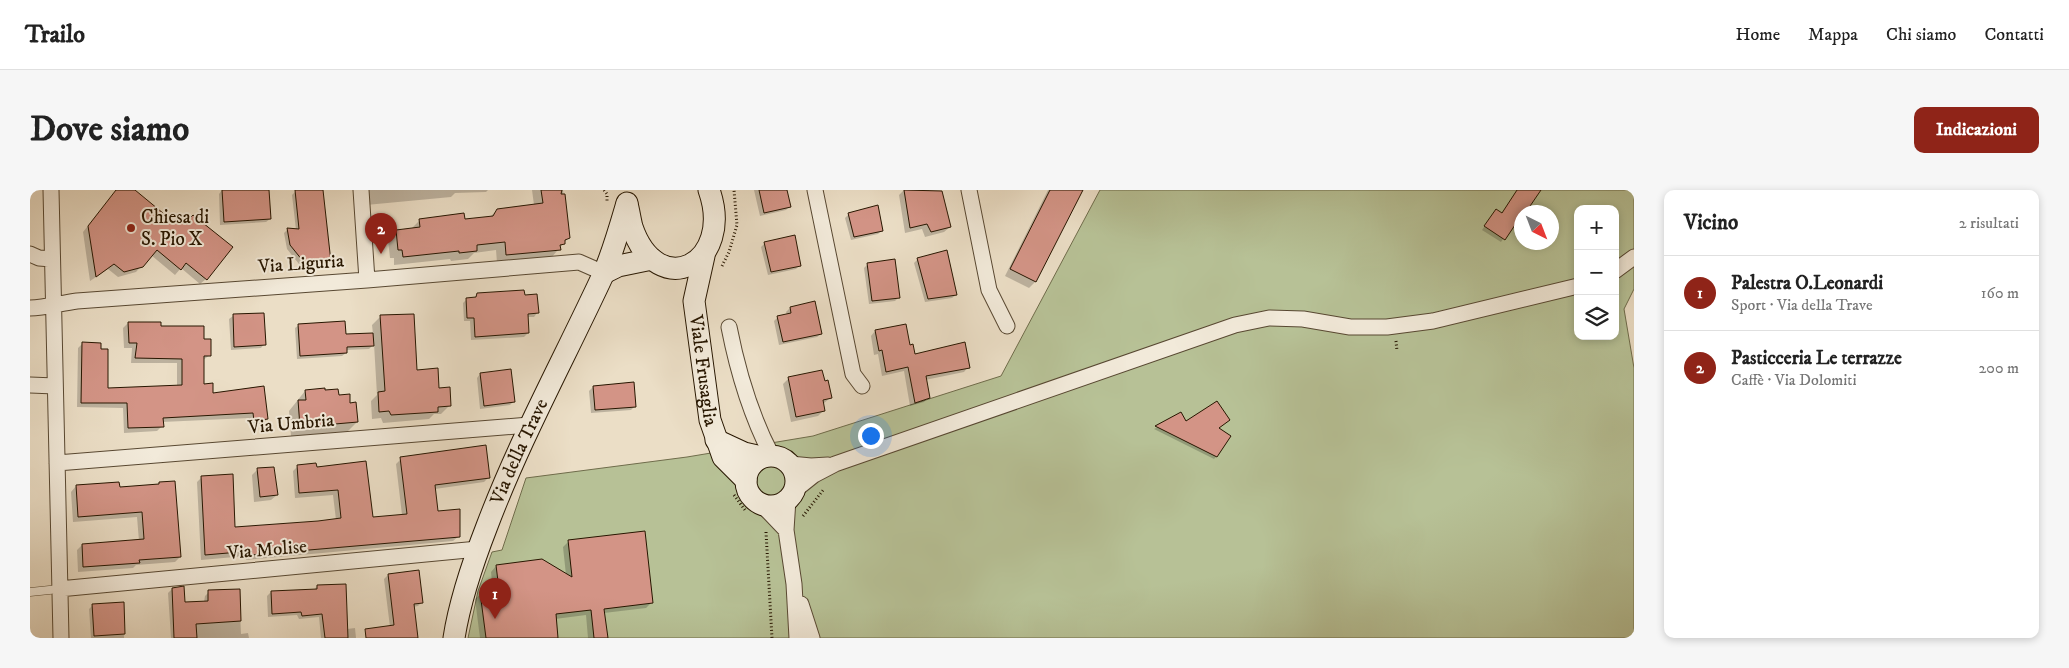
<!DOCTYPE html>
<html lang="it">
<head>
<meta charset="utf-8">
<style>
	:root { --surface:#fff; --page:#f6f6f6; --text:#222; --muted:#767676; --line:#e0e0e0; --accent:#8f2418 }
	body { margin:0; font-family:"IM FELL DW Pica",serif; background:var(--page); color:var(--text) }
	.controls { position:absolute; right:15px; top:15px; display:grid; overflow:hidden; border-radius:10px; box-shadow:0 2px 8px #0003 }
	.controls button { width:45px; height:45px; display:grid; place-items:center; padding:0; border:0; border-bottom:1px solid var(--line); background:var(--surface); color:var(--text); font:25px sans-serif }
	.compass { position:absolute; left:1484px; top:15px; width:45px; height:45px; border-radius:50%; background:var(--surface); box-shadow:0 2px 8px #0003; rotate:138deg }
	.you { position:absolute; left:840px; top:245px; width:18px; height:18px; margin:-12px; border:4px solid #fff; border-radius:50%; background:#1a73e8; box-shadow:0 0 0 8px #1a73e833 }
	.badge { display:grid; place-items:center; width:32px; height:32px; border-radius:50%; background:var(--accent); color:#fff; font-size:16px; font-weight:700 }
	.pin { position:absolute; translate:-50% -41px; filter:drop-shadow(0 1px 2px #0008) }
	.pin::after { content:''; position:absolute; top:26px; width:18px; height:15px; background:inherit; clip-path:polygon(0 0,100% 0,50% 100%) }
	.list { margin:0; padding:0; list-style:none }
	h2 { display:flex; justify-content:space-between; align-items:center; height:65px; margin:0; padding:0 20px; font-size:21px }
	h2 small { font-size:16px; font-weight:400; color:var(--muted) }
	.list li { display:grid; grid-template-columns:32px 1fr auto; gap:15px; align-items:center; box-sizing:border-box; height:75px; padding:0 20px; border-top:1px solid var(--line) }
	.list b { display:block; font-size:19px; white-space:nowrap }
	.list p { margin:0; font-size:16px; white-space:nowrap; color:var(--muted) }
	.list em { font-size:16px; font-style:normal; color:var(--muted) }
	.icon { flex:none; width:28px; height:28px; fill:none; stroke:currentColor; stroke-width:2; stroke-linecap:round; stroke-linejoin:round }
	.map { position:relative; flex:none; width:1604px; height:448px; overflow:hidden; border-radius:10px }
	header { display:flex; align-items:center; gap:30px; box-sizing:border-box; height:70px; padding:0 25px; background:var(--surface); border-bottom:1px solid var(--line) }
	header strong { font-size:24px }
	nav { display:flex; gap:28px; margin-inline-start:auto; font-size:18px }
	.intro { display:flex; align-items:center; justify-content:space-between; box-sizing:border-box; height:120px; padding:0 30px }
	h1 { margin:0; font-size:35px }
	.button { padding:12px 22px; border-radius:10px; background:var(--accent); color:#fff; font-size:18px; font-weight:700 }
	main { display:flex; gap:30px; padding:0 30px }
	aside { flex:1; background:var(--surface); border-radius:10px; box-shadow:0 2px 8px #0003 }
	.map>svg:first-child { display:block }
	.green { fill:#b7c196; stroke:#6f6c4b; fill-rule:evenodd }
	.shadow { fill:#0003 }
	.building { fill:#d39486; stroke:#271600 }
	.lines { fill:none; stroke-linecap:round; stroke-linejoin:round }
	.lane-casing { stroke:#584832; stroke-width:9 }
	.street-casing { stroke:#584832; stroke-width:17 }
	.secondary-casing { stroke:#271600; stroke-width:23 }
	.path { stroke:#271600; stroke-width:3; stroke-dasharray:1 2.5; stroke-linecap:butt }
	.lane { stroke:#f2eada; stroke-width:8 }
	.street { stroke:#f2eada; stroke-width:15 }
	.secondary { stroke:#f2eada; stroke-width:21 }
	.poi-dot { fill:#8f2418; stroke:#f2eada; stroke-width:2 }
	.labels { text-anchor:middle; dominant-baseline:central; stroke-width:4; stroke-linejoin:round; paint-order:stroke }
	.poi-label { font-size:19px; fill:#271600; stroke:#f2eada; text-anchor:start }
	.street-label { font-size:19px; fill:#271600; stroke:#f2eada }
</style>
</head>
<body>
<header>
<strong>Trailo</strong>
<nav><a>Home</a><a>Mappa</a><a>Chi siamo</a><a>Contatti</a></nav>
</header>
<div class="intro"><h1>Dove siamo</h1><a class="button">Indicazioni</a></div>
<main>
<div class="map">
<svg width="1604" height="448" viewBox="0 0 1604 448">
	<rect width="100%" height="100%" fill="#ebdec6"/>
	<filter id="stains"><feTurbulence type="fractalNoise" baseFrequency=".004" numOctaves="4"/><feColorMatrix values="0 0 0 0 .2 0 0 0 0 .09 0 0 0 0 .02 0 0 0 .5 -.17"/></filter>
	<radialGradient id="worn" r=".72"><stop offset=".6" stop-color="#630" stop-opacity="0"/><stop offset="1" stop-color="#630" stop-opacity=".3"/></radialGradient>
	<!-- green -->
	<path class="green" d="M1070,0H1604V99L1594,119L1604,178V448H438L448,401L462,362L472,360L496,288L657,267L783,246L971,186ZM1548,19H1585V146H1548ZM1492,22H1522V52H1492Z"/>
	<!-- shadow -->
	<path class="shadow" d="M192,0H238L240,29L236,32L190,35L189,4Z
		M292,0L300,72L296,76L273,79L257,59L254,43L257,40H266L262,5L266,1Z
		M334,0H458L456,2L425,3L421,7L336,15Z
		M502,0H533L539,47L521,68L467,73L466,60L444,63L438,69L421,71L420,69L364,75V68H360L358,50L366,41L381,39L390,30L434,31L460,27L467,20L504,15Z
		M724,0H756L760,16L756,20L730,26Z
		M874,0H899L920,37L914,42L895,47L892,39L875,43L869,5Z
		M1018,0H1051L1005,92L999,98L975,86Z
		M1487,0H1499L1496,20L1499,22H1492V41L1483,35L1471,52L1452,40L1463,24H1471Z
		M81,7L176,89L170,94L151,78L145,85L121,65L106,82L88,87L78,79L60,91L53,42Z
		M819,24L851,41L848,44L821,50L815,28Z
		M735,53L770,75L766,79L738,85L731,57Z
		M888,69L926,105L922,108L895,112L884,73Z
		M838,74L869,107L865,111L839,114L834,78Z
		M448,104L494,107L507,123L504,127H497L498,143L494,147L441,150L440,131H434L433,113L437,109H443Z
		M760,118L791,144L787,147L749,155L744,131L748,127L757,125L756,122Z
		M203,126L234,154L231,158L201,160L199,129Z
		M351,126L386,181L408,199L419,216L411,224H404L399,229L353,233L351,228L342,229L341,211L347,205L344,154L339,159L316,160V163L312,166L267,169L265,138L269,135L315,145L343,144L342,135Z
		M98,133L130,137L173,150L180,165L173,170V195L182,204L237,229L232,234L219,235V228L132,232V236L127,241L94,243L93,218L47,217L48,158L53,153L77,200L147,197V173H101L102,158H94L93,138Z
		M845,141L879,156L884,166L938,177L934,182L895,190L898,208L894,212L880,216L874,181L852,186L848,164L844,165L841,146Z
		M450,184L484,211L480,215L450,219L447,188Z
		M759,188L800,208L793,214L794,220L788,226L761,232L753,194Z
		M563,197L605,216L601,220L561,223L559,201Z
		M275,201L307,206L319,214L327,232L317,242L261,246L259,221Z
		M1151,224L1156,233L1187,238L1186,267L1184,269L1124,239Z
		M371,269L459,287L454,292L405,299L407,322L429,346L423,351L216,370V366L171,370L167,292L172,287L204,339L306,330L303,305L265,308L263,281L268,276L285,278L342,328L372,325L366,274Z
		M228,279L247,305L241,310L224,312L222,285Z
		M129,293L150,367L145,372L106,375L103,378L48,382L47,360L52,355L109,351L107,327L43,332L41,302L46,296L88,299L127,296Z
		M539,351L622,412L616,418L574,423L576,448H558L556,425L525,429L527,448H450L445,409L451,404L463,402L461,382L466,376L536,385L533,357Z
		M358,385L392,412L388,416L383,417L387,448H353L360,437L354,389Z
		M287,396L317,439L325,438L326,448H291L289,427L269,429L267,425L238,427L237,406L241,402L284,400Z
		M142,399L154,414L174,412L175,406L179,402L209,400L211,444L218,443L219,448H141L138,403Z
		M93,413L94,448H61L59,419L63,415Z"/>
	<!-- building -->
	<path class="building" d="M86,0H105L145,33L156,32L163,25L203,57L177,90L156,73L151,80L127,60L113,77L94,82L84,74L66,87L58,36Z
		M192,0H239L241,29L194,32Z
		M265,0H293L301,72L277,76L260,55L257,38L269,39Z
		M511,0H532L531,4H535L540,48L535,50V54L530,55L531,60L476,65L475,52L447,55V61L429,63V61L373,67L372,60H368L366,40L390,37L389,29L434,23L435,29L463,26L467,19L513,13Z
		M729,0H757L761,17L734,23Z
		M874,0L912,1L921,37L901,42L897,34L880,38Z
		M1020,0H1053L1006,92L980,79Z
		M1487,0H1511L1496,22H1492V36L1487,32L1475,50L1454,36L1466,19L1472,23Z
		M848,15L853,41L824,47L818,23Z
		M765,45L771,76L741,82L734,52Z
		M917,60L927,105L898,109L887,68Z
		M865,69L870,108L842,111L837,73Z
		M494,100L495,105L507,104L509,123L498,124L499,143L445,147L444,128H437L436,108L446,107L447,103Z
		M785,111L792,144L753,152L747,126L761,123L760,117Z
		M234,123L236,155L204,157L203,124Z
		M384,124L387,180L408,178L409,198L420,197L421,216L408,217V222L361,225L359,221L349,222L348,202L355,201L350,125Z
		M315,131L316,144L343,143L344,156L317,157V163L270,166L268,134Z
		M98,132H131V136H174V149H181V166H174V194L183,193V203L234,196L238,229L224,231L223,223L133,228L134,237L98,238L97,213H51L52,152L71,153V159H78V198L152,195V169L105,168L107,153H99Z
		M876,134L880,155L883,154L885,164L935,152L940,178L896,186L900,208L885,213L878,177L856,182L852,160L849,161L845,140Z
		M481,179L485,212L454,216L450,183Z
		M792,180L795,191L798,190L802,208L793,210L795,221L766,227L758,187Z
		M604,192L606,217L565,220L563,196Z
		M295,198V200L308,199L309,205L320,204V213L326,212L328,232L270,237L268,210H276L275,200Z
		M1187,211L1200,230L1189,238L1201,246L1187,267L1125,236L1151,222L1156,231Z
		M456,255L460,288L405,295L408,321L430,319V347L221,365V361L175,365L171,286L203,284L205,337L288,331L311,328L308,300L269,303L267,275L286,273L287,277L336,271L343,327L377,324L370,267Z
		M244,277L248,305L230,307L227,278Z
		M145,291L151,367L109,370L110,373L53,377L52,354L114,349L112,322L48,327L46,295L89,292L90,297L129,294V292Z
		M615,341L623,413L574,419L578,448H564L561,420L526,424L528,448H456L450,402L469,400L466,375L512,369L542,387L538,350Z
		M389,380L393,413L384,414L388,448H336L335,439L364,435L358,384Z
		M316,394L318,448H295L292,424L272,426L271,422L242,424L241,401L287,399V395Z
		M154,396L155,412L178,411V400L210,399L211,431L166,434L167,448H144L142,398Z
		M94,412L95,444L64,446L62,414Z"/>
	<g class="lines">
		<!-- lane casing -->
		<g class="lane-casing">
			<path id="lane" d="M0,402L29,399"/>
		</g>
		<!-- street casing -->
		<g class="street-casing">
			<path id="street" d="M21,0L31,448
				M331,0L337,90
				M785,0L823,184L832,196
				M939,0L959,100L977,136
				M0,64L9,68L22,69
				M1585,81L1604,67
				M0,118C15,118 31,113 47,111L337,90L549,72L574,83
				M699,137C708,183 720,224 742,266
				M0,195L25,196
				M27,273L499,235
				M760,274L781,276L798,275
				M764,301L784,285L805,274L1205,135L1239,128L1273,129L1320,137H1357L1403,131L1548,96
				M758,309L756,340L764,394L767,448
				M731,314L756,340
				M29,399L448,359
				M771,414L782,448"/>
		</g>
		<!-- secondary casing -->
		<g class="secondary-casing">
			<g id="secondary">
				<path d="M597,14C599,21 600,29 602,37C628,113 705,74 679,0"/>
				<path id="s1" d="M674,66L664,111L680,230L693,267L716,290"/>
				<path d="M574,83L588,76L622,69"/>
				<path d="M686,250L714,263L732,267"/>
				<circle cx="741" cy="291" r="25"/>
				<path id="s2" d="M424,448C430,409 443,372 457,336C490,249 534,169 573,85C583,62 590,37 597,13"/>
			</g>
		</g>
		<!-- path -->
		<path class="path" d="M574,0L577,4V11
			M692,76L699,62L707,35L704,0
			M1366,151L1367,161
			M704,305L715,320
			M773,326L794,299
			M736,342L742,448"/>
		<!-- lane -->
		<use href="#lane" class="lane"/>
		<!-- street -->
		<use href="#street" class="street"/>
		<!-- secondary -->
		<use href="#secondary" class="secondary"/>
	</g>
	<!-- markers -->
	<circle class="poi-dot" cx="101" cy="38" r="5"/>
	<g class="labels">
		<!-- poi labels -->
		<g class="poi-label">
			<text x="111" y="27">Chiesa di<tspan x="111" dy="22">S. Pio X</tspan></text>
		</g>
		<!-- street labels -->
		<g class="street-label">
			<text transform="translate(271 74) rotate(-4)">Via Liguria</text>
			<text stroke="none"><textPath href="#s1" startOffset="116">Viale Frusaglia</textPath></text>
			<text transform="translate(261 234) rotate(-5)">Via Umbria</text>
			<text stroke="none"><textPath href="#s2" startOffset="198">Via della Trave</textPath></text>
			<text transform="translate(237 360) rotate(-5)">Via Molise</text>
		</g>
	</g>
	<rect width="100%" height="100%" filter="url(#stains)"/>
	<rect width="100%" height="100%" fill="url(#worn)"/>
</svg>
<div class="controls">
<button>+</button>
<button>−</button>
<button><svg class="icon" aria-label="layers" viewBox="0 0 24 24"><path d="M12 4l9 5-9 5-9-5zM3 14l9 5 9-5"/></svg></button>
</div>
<svg class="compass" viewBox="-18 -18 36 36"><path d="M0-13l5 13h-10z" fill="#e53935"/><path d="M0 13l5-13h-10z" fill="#767676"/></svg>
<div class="you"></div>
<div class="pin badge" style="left:465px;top:429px">1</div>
<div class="pin badge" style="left:351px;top:64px">2</div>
</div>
<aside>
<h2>Vicino<small>2 risultati</small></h2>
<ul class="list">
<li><span class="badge">1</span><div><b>Palestra O.Leonardi</b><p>Sport · Via della Trave</p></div><em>160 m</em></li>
<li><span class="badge">2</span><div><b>Pasticceria Le terrazze</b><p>Caffè · Via Dolomiti</p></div><em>200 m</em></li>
</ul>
</aside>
</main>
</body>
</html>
